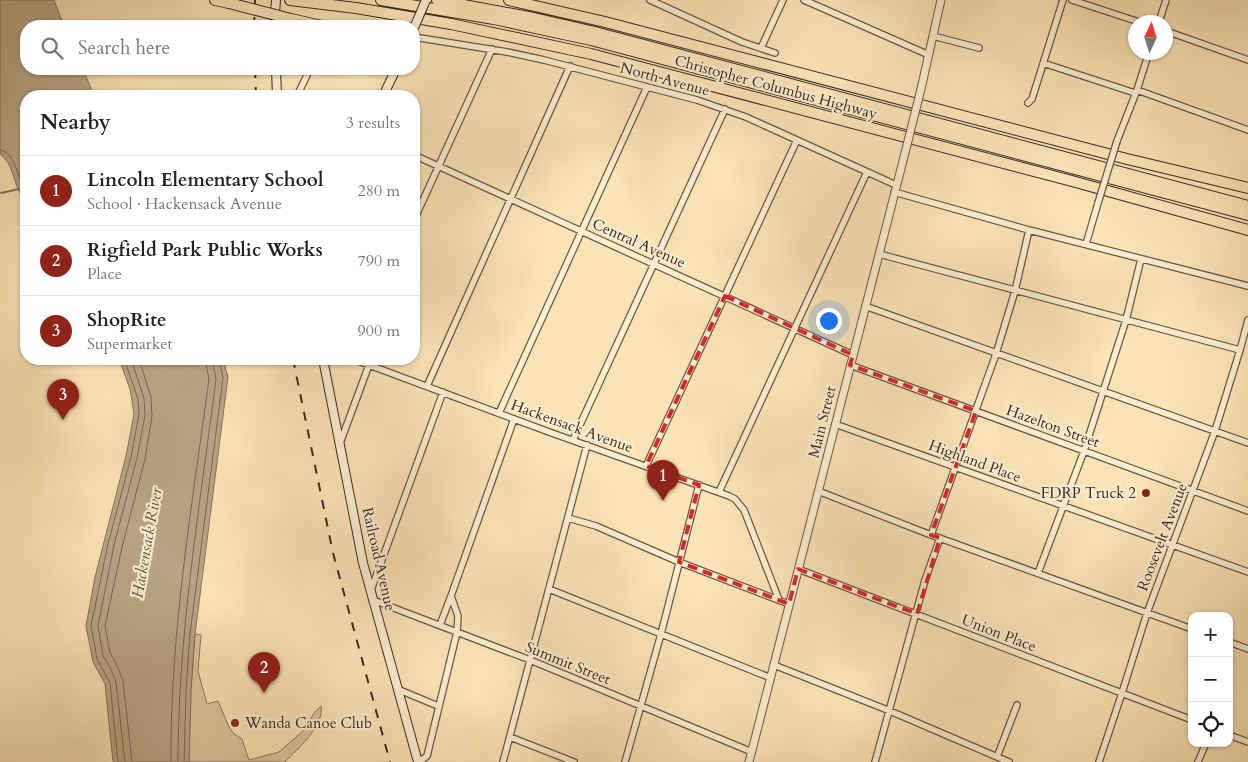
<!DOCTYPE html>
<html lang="en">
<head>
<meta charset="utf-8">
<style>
	:root { --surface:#fff; --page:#f2f2f2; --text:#222; --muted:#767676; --line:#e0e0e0; --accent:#8f2418 }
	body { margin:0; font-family:Cardo,serif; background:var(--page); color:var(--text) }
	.controls { position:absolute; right:15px; bottom:15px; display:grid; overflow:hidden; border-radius:10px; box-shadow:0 1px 4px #0004 }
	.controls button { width:45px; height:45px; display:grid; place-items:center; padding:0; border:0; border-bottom:1px solid var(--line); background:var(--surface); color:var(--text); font:25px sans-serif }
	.compass { position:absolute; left:1128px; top:15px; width:45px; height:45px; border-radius:50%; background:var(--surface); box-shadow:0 1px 4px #0004; rotate:4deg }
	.you { position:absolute; left:828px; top:320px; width:18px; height:18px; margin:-12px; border:4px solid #fff; border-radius:50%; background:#1a73e8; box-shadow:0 0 0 8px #1a73e833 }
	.badge { display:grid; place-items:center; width:32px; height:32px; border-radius:50%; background:var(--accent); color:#fff; font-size:16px; font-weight:700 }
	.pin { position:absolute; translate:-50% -41px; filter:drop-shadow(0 1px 2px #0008) }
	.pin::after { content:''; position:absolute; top:26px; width:18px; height:15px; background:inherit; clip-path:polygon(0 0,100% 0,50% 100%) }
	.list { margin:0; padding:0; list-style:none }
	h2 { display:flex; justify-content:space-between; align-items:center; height:65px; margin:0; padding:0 20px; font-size:21px }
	h2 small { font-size:16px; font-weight:400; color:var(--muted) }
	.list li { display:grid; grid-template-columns:32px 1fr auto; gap:15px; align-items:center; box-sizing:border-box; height:70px; padding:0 20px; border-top:1px solid var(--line) }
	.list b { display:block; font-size:19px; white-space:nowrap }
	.list p { margin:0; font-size:16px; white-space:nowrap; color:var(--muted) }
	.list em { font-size:16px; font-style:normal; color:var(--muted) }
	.icon { flex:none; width:28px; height:28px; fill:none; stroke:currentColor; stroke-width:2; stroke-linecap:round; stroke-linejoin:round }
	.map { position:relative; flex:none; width:1248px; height:762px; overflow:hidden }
	.search { position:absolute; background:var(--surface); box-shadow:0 1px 4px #0004; left:20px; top:20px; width:400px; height:55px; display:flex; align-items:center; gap:12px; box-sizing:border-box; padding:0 18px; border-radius:20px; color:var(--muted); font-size:19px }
	.panel { position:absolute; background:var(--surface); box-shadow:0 1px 4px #0004; left:20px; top:90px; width:400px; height:275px; border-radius:20px }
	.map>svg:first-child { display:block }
	.green { fill:#d9c49c; stroke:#887760 }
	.water { fill:#b8a484; stroke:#84735e }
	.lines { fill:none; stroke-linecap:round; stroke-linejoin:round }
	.shore { stroke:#786754; stroke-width:1 }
	.stream { stroke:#84735e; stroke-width:2 }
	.minor-casing { stroke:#685848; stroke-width:8 }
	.tertiary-casing { stroke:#685848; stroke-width:9 }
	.secondary-casing { stroke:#372a24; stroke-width:10 }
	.motorway-casing { stroke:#372a24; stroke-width:12 }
	.minor { stroke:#fcedcf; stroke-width:5.5 }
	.tertiary { stroke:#fcedcf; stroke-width:7 }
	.secondary { stroke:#fcedcf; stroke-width:8 }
	.motorway { stroke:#fae3b5; stroke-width:10 }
	.rail { stroke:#372a24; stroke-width:2; stroke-dasharray:9 9; stroke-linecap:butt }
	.minor-bridge-casing { stroke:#685848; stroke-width:8; stroke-linecap:butt }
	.tertiary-bridge-casing { stroke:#685848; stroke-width:9; stroke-linecap:butt }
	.secondary-bridge-casing { stroke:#372a24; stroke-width:10; stroke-linecap:butt }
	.motorway-bridge-casing { stroke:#372a24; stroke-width:12; stroke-linecap:butt }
	.minor-bridge { stroke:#fcedcf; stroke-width:5.5 }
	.tertiary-bridge { stroke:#fcedcf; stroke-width:7 }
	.secondary-bridge { stroke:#fcedcf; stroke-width:8 }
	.motorway-bridge { stroke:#fae3b5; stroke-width:10 }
	.marked { fill:none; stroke:#d62828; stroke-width:4; stroke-dasharray:10 6; stroke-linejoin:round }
	.poi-dot { fill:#8f2418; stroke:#fcedcf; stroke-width:2 }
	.labels { text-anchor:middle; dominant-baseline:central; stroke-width:4.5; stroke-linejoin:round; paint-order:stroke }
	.street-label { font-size:15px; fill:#372a24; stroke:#fcedcf }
	.poi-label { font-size:15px; fill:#372a24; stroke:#fcedcf; text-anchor:end }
	.water-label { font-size:16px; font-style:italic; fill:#5e4f41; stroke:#fcedcf }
</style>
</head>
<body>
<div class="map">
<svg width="1248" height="762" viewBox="0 0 1248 762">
	<rect width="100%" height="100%" fill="#fae3b5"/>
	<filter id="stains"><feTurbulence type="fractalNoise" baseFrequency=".004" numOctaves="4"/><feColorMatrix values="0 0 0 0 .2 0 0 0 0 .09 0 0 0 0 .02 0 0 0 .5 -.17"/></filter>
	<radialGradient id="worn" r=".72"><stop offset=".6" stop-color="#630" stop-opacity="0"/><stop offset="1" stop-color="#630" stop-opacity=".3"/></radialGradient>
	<!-- green -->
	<path class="green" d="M195,634L201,635L198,671L207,704L218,701L229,727L234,734L242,739L249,760L279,752L304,730L314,713L321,706C324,727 298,748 285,762H189L191,690Z"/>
	<!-- water -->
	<path class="water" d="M0,0H54L64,26H26V69H83L94,96H26V202C24,198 21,195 19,191C13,179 12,162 0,154Z
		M119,359H223L228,377L195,634L191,690L189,762H113L105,684L93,662L86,626L95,577L126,456L134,414L130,389Z"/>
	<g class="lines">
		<!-- shore -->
		<path class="shore" d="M0,150C16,152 18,181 26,192
			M118,762L110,683L97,659L91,626L108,544L131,457L139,414L138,399L124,359
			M125,762L116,682L110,667L103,656L98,626L114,545L137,458L145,415L144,398L131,359
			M132,762L123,681L116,663L110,653L105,626L122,547L145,459L152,416L151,397L139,359
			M171,762C170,633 192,506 209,379L205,359
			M178,762C178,633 200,506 216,379L212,359
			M184,762L186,690L190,634L223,378L219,359"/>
		<!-- stream -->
		<path class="stream" d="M1,193L19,189"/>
		<!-- minor casing -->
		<g class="minor-casing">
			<path id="minor" d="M650,0L742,42L775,53
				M804,0L929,55
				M1072,0L1139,22
				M1159,22L1166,0
				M1166,31L1248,60
				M933,36L979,48
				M414,37L507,52L544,60L697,100L746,117L896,185
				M761,48L783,0
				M1043,63L1135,93
				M1137,90L1248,130
				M277,92L286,96
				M297,96L310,69
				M1028,103L1032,99L1063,0
				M1117,141L1137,90L1149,52
				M414,155L853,355
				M894,192L1029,230L1248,286
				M414,220L492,49
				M1086,244L1098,203
				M879,254L1240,350
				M865,306L1248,443
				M353,359L549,432L729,496L735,499L744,510L779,600
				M850,365L1248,511
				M427,386L570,66
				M499,413L647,87
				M835,424L1248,572
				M573,440L725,109
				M340,443L369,365
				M646,466L797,140
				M818,491L931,535L1192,629
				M719,492L867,172
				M568,518L596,526L679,562L789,604
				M931,535L996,354L1015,291L1029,230
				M798,569L1192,720
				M1038,573L1084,451L1126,320L1141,259
				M549,589L771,678
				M371,590L443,392
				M373,600L530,660L752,752
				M440,625L451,596
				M1229,642L1248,649
				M774,665L890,711L1009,762
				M397,689L438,706
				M1229,735L1248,742
				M510,737L574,762
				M997,757L1017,705
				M419,762L427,756L457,632L458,616L451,596L514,419
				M503,762L587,445
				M625,762L661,634L699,485
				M875,762L925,580L940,538
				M1099,762L1122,693L1147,613L1215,431L1240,350L1248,320
				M1198,762L1206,743"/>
		</g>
		<!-- tertiary casing -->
		<g class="tertiary-casing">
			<path id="tertiary" d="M921,89L941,0
				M749,762L905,153"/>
		</g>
		<!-- secondary casing -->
		<g class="secondary-casing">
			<path id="secondary" d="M274,26L276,0
				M276,69L277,96
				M383,96L396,69
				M323,359L363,563L418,762"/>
		</g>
		<!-- motorway casing -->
		<g class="motorway-casing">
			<path id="motorway" d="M215,0L229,3
				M290,0L356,8L451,24L591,54L1072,181L1248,230
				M381,0L494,19L591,40L1248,215
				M437,0L534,18L595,32L1248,206
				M509,0L605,22L1127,159L1248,188
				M291,19L322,26"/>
		</g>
		<!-- minor -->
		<use href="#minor" class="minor"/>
		<!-- tertiary -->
		<use href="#tertiary" class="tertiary"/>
		<!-- secondary -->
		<use href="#secondary" class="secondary"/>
		<!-- motorway -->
		<use href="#motorway" class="motorway"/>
		<!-- rail -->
		<path class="rail" d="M254,26L255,0
			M255,69L256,96
			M293,359L333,553L390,762"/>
		<!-- minor-bridge casing -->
		<g class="minor-bridge-casing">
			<path id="minor-bridge" d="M1098,203L1117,141"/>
		</g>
		<!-- tertiary-bridge casing -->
		<g class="tertiary-bridge-casing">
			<path id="tertiary-bridge" d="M905,153L921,89"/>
		</g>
		<!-- secondary-bridge casing -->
		<g class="secondary-bridge-casing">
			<path id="secondary-bridge" d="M414,28L426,0"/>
		</g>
		<!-- motorway-bridge casing -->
		<g class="motorway-bridge-casing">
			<path id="motorway-bridge" d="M229,3L291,19"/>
		</g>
		<!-- minor-bridge -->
		<use href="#minor-bridge" class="minor-bridge"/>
		<!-- tertiary-bridge -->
		<use href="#tertiary-bridge" class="tertiary-bridge"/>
		<!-- secondary-bridge -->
		<use href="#secondary-bridge" class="secondary-bridge"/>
		<!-- motorway-bridge -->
		<use href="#motorway-bridge" class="motorway-bridge"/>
	</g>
	<!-- marked area -->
	<path class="marked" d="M725,296L853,355L850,365L976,411L931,535L940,538L917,614L798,569L789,604L679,562L699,485L646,466Z"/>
	<!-- markers -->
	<g class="poi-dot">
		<circle cx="1146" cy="493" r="5"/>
		<circle cx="235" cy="723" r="5"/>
	</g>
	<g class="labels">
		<!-- street labels -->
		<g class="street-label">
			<text transform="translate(665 79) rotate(15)">North Avenue</text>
			<text transform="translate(776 87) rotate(15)">Christopher Columbus Highway</text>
			<text transform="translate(639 243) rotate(24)">Central Avenue</text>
			<text transform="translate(822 422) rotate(-76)">Main Street</text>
			<text transform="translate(572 426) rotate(20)">Hackensack Avenue</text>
			<text transform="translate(1053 426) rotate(20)">Hazelton Street</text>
			<text transform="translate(975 461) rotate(20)">Highland Place</text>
			<text transform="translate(1162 537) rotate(-69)">Roosevelt Avenue</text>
			<text transform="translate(379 559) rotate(77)">Railroad Avenue</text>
			<text transform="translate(999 633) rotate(21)">Union Place</text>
			<text transform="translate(568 663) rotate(22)">Summit Street</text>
		</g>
		<!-- poi labels -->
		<g class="poi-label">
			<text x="1136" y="493">FDRP Truck 2</text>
			<text x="245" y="723" text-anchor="start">Wanda Canoe Club</text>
		</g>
		<!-- water labels -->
		<g class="water-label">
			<text transform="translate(147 543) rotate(-80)">Hackensack River</text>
		</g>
	</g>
	<rect width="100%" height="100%" filter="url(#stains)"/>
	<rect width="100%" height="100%" fill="url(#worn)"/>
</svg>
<div class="controls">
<button>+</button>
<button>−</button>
<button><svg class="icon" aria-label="locate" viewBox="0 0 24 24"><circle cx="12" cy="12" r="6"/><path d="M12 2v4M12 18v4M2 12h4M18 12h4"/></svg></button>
</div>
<svg class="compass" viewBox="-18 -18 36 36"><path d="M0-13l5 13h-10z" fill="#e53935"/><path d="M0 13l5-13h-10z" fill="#767676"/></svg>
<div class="you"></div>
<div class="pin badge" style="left:663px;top:501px">1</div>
<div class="pin badge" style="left:264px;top:693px">2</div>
<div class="pin badge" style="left:63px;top:420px">3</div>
<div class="search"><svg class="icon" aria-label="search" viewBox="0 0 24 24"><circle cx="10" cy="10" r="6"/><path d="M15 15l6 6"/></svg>Search here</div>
<section class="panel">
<h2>Nearby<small>3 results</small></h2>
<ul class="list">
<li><span class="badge">1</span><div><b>Lincoln Elementary School</b><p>School · Hackensack Avenue</p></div><em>280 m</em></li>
<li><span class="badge">2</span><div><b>Rigfield Park Public Works</b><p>Place</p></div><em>790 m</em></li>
<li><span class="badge">3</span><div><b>ShopRite</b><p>Supermarket</p></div><em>900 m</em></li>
</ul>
</section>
</div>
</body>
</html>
